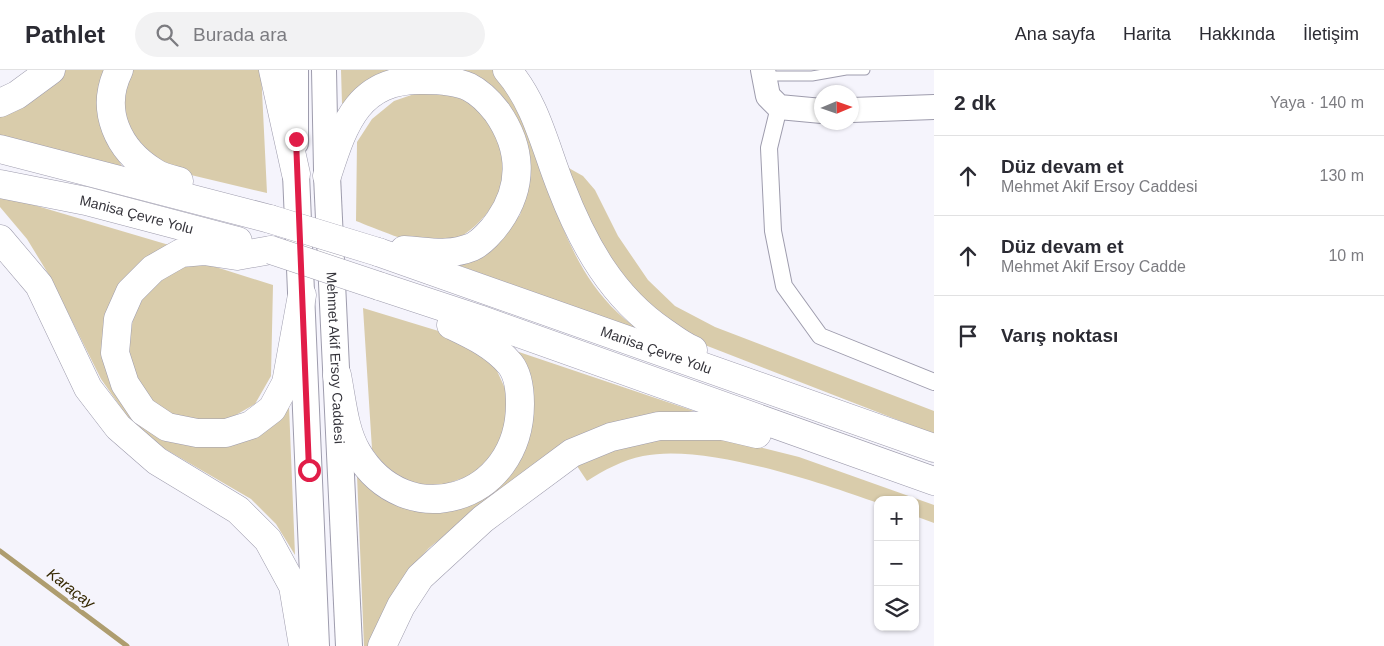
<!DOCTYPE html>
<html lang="tr">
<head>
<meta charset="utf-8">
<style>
	:root { --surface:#fff; --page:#f2f2f3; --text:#2b2b33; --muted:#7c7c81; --line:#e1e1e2 }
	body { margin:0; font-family:Arial,sans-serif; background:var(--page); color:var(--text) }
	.controls { position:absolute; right:15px; bottom:15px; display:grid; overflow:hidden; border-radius:10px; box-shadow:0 1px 4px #0004 }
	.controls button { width:45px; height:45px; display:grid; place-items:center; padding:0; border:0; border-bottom:1px solid var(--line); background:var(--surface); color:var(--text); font:25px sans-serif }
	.compass { position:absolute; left:814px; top:15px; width:45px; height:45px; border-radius:50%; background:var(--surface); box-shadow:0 1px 4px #0004; rotate:88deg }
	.stop { position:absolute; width:15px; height:15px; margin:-11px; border:4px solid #e11d48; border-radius:50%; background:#fff }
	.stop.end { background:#e11d48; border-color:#fff; box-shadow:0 1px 5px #0008 }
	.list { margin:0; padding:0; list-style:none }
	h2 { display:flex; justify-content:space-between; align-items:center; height:65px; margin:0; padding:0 20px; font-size:21px }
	h2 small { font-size:16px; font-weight:400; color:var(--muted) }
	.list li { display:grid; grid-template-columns:32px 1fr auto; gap:15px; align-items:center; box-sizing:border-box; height:80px; padding:0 20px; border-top:1px solid var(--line) }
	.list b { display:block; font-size:19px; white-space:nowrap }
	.list p { margin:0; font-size:16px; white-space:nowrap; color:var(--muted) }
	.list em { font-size:16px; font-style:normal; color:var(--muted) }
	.icon { flex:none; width:28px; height:28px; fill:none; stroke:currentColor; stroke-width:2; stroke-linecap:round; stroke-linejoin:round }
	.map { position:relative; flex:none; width:934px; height:576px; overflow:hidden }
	header { display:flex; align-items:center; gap:30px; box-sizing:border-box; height:70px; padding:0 25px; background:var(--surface); border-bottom:1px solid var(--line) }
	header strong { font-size:24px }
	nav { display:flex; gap:28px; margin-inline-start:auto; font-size:18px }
	.search { width:350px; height:45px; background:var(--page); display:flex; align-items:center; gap:12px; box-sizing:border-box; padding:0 18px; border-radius:28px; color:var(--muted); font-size:19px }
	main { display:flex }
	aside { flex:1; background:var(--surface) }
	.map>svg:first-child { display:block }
	.green { fill:#d9ccab }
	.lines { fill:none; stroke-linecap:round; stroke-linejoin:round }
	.stream { stroke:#ae9d6f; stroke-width:5 }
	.lane-casing { stroke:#9e9cad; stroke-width:11 }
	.street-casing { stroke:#9e9cad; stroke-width:18 }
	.secondary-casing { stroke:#9e9cad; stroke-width:26 }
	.primary-casing { stroke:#9e9cad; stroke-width:28 }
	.highway-casing { stroke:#9e9cad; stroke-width:29 }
	.lane { stroke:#fff; stroke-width:9 }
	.street { stroke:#fff; stroke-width:16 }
	.secondary { stroke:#fff; stroke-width:24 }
	.primary { stroke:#fff; stroke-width:26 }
	.highway { stroke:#fff; stroke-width:28 }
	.highway-bridge-casing { stroke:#9e9cad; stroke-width:29; stroke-linecap:butt }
	.highway-bridge { stroke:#fff; stroke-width:28 }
	.route { stroke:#e11d48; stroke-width:6 }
	.labels { text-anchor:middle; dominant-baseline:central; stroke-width:5; stroke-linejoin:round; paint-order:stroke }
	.street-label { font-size:14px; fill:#35343b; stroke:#f5f4fc }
	.water-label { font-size:15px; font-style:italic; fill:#352800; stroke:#f5f4fc }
</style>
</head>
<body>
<header>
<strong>Pathlet</strong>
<div class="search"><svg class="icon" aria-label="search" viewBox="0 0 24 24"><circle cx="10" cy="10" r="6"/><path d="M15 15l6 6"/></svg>Burada ara</div>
<nav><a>Ana sayfa</a><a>Harita</a><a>Hakkında</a><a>İletişim</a></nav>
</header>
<main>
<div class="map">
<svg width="934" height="576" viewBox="0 0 934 576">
	<rect width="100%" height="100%" fill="#f5f4fc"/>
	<!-- green -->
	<path class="green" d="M66,0H108L111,77L123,98L0,65V44L30,33Z
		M129,0H261L267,123L170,100L142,84L119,41Z
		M341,0H396L366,13L342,34Z
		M444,0H496C507,18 520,37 527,57C551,121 566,194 618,243C626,251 636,257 645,264L455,194L493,178L520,145L530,106L523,61Z
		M420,22C439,24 463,25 478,38C482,41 485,46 487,50C496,61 504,77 506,91C508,127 474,168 440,175C421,179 375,158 356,151L357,72L372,49L394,31Z
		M567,97L583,106L595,120L618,166L648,210L675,236L715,257L934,341V364L692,270L640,233L608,194Z
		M0,125L169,175L106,285L190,373L289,336L295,485L276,454L251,429L153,372L129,349L101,309L49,205L27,169L0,137Z
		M200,192L273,215L271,306L255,334L229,349L200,351L173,347L150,329L133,304L128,276L134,244L149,218L165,201Z
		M363,238L468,270L493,292L508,325V358L494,385L474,404L446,414L422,415L401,408L383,394L372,379Z
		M513,280L694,341L651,348L470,445L429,478L405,505L381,547L368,576H364L357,405L368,415L412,439L526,374C538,329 531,321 513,280Z
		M719,367L799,387L934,435V453L915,446V430H878V433C818,412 704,373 643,386C623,390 604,400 587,411L575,393L640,369Z"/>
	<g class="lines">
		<!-- stream -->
		<path class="stream" d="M0,481L127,576"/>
		<!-- lane casing -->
		<g class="lane-casing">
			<path id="lane" d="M846,0H865
				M764,6H812L846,0"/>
		</g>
		<!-- street casing -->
		<g class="street-casing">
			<path id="street" d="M779,37L769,78L773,161L784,216L820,266L934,312"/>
		</g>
		<!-- secondary casing -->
		<g class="secondary-casing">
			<path id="secondary" d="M296,0V73
				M324,0L326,100
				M763,0L768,26L779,37L822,41
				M852,40L934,37"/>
		</g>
		<!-- primary casing -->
		<g class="primary-casing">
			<g id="primary">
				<path d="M296,104L316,576"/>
				<path id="s1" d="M327,106L349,576"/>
			</g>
		</g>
		<!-- highway casing -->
		<g class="highway-casing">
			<g id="highway">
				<path d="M119,0C99,40 118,80 154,102C161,107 171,109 179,111"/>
				<path d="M273,0L296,104"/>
				<path d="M507,0C536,33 545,77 561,117C583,174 612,227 664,262C674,269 683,276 693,280"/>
				<path d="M0,33L17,25L51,0"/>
				<path d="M0,79L270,149"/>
				<path d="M327,106C344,54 358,8 424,10C438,10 456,11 469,17C479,22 490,33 497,42C522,78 524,115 499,151C493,160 481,173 472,177C447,187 428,181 404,180"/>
				<path id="s2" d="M0,114L86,131L238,171"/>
				<path d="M0,169L39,215L88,318L118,357L157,391L238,440L268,470L293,516L303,576"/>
				<path d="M271,180L237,186L204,181L181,183L153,199L130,222L118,249L115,283L125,314L143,341L167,357L197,363H226L251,355L272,339L286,313L302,225"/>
				<path id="s3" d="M378,182L934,378"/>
				<path d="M379,216L479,249L934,411"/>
				<path d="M337,305C342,330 344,360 357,382C406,465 520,431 520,334C520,322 518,304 510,294C494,275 472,265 451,255"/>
				<path d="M382,576L401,536L420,507L483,449L572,383L611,367L659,356H723L757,364"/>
			</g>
		</g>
		<!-- lane -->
		<use href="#lane" class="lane"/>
		<!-- street -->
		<use href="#street" class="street"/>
		<!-- secondary -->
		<use href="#secondary" class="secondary"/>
		<!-- primary -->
		<use href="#primary" class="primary"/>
		<!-- highway -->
		<use href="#highway" class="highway"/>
		<!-- highway-bridge casing -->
		<g class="highway-bridge-casing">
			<path id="highway-bridge" d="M270,149L378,182
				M271,180L379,216"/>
		</g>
		<!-- highway-bridge -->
		<use href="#highway-bridge" class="highway-bridge"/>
	</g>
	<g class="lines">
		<!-- route -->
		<path class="route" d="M296,69L309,400"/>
	</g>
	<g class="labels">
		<!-- street labels -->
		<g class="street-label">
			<text stroke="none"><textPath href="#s2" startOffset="140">Manisa Çevre Yolu</textPath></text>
			<text stroke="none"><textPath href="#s3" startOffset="295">Manisa Çevre Yolu</textPath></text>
			<text stroke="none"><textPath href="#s1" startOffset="182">Mehmet Akif Ersoy Caddesi</textPath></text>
		</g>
		<!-- water labels -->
		<g class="water-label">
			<text transform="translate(71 518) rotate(37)">Karaçay</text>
		</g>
	</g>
</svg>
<div class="controls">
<button>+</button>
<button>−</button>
<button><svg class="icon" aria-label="layers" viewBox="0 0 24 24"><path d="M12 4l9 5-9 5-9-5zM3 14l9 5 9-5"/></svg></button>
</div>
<svg class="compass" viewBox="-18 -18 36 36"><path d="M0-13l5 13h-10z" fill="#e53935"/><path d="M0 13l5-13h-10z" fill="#7c7c81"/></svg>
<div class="stop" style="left:309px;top:400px"></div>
<div class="stop end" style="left:296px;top:69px"></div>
</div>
<aside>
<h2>2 dk<small>Yaya · 140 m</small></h2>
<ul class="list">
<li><svg class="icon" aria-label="ahead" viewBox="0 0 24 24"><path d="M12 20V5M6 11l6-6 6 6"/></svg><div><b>Düz devam et</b><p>Mehmet Akif Ersoy Caddesi</p></div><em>130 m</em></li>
<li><svg class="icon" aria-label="ahead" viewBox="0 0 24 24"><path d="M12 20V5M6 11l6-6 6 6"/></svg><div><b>Düz devam et</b><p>Mehmet Akif Ersoy Cadde</p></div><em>10 m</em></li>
<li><svg class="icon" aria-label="arrive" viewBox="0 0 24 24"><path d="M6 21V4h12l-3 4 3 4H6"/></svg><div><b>Varış noktası</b></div></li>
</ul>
</aside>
</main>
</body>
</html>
